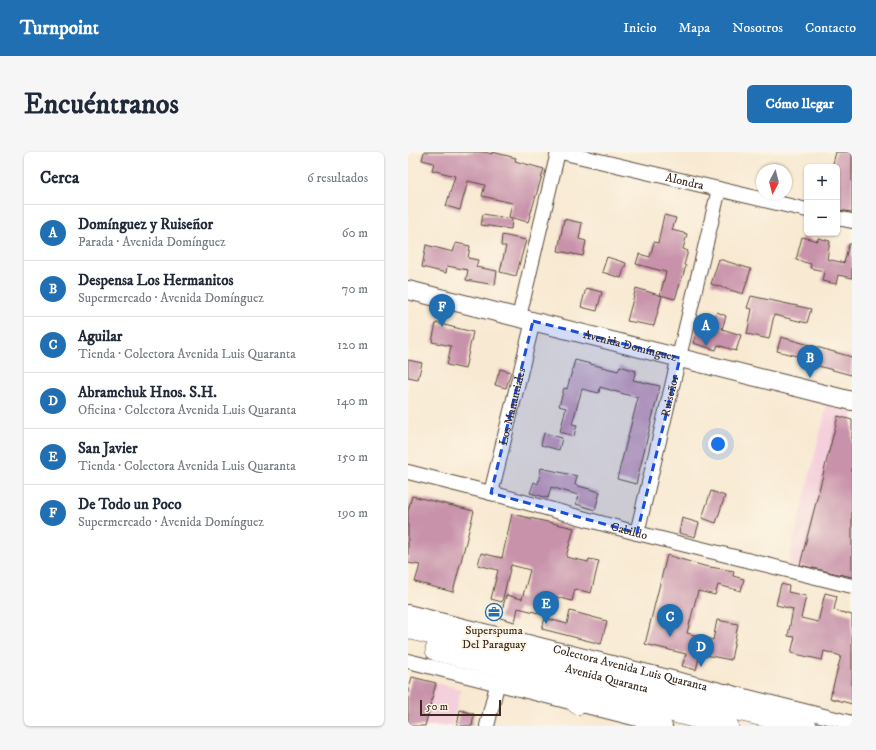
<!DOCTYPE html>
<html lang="es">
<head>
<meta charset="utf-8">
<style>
	:root { --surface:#fff; --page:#f6f6f7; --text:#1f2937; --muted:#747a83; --line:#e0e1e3; --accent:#1f6fb2 }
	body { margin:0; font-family:"IM FELL DW Pica",serif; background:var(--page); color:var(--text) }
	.controls { position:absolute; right:12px; top:12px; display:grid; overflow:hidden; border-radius:6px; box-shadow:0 1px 3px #0004 }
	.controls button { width:36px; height:36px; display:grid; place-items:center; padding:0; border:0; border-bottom:1px solid var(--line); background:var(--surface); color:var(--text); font:20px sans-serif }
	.compass { position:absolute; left:348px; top:12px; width:36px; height:36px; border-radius:50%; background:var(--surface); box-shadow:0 1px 3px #0004; rotate:187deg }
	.scale { position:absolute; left:12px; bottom:10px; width:81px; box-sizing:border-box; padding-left:4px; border:2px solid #3b2a1e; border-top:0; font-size:11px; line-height:14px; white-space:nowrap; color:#3b2a1e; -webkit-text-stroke:3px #fcf5e5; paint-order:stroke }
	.you { position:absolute; left:310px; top:292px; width:14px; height:14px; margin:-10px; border:3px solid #fff; border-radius:50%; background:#1a73e8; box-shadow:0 0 0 6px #1a73e833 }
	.badge { display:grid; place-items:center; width:26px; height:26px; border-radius:50%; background:var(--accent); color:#fff; font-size:13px; font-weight:700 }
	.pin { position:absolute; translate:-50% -33px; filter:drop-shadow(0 1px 2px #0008) }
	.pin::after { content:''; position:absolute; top:21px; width:14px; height:12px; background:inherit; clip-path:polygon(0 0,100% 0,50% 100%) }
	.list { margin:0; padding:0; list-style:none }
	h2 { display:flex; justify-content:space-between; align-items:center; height:52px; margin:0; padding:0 16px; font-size:17px }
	h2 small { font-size:13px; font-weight:400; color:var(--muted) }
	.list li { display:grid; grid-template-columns:26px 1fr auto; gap:12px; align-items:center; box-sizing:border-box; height:56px; padding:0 16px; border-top:1px solid var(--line) }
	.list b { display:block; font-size:15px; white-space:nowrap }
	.list p { margin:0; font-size:13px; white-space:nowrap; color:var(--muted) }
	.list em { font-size:13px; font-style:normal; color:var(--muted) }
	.map { position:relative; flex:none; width:444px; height:574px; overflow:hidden; border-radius:6px }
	header { display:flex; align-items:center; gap:24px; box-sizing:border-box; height:56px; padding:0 20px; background:var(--accent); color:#fff }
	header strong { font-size:19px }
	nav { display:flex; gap:22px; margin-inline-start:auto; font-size:14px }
	.intro { display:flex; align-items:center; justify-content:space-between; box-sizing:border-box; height:96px; padding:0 24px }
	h1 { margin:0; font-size:28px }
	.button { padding:10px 18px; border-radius:6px; background:var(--accent); color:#fff; font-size:14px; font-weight:700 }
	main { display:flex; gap:24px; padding:0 24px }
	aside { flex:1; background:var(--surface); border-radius:6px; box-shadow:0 1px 3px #0004 }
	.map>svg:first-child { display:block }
	.built { fill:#f4cfdc }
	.building { fill:#c893aa }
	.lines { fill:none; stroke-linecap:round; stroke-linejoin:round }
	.minor-casing { stroke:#574739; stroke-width:16 }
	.major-casing { stroke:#574739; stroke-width:20 }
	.highway-casing { stroke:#574739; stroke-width:22 }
	.minor { stroke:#fff; stroke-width:14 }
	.major { stroke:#fff; stroke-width:18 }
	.highway { stroke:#fff; stroke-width:21 }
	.marked { fill:#1d4ed8; fill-opacity:0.2; stroke:#1d4ed8; stroke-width:3; stroke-dasharray:8 5; stroke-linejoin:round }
	.labels { text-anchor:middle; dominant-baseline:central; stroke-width:4; stroke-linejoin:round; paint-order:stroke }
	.street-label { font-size:12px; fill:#3b2a1e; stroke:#fcf5e5 }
	.poi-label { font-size:12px; fill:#3b2a1e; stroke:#fcf5e5 }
</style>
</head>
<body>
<header>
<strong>Turnpoint</strong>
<nav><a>Inicio</a><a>Mapa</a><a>Nosotros</a><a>Contacto</a></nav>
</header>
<div class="intro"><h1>Encuéntranos</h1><a class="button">Cómo llegar</a></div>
<main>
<aside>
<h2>Cerca<small>6 resultados</small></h2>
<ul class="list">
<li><span class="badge">A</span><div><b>Domínguez y Ruiseñor</b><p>Parada · Avenida Domínguez</p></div><em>60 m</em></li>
<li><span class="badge">B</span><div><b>Despensa Los Hermanitos</b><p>Supermercado · Avenida Domínguez</p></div><em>70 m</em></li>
<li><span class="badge">C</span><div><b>Aguilar</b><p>Tienda · Colectora Avenida Luis Quaranta</p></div><em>120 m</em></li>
<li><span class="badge">D</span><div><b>Abramchuk Hnos. S.H.</b><p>Oficina · Colectora Avenida Luis Quaranta</p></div><em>140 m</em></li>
<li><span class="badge">E</span><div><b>San Javier</b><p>Tienda · Colectora Avenida Luis Quaranta</p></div><em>150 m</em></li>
<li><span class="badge">F</span><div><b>De Todo un Poco</b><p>Supermercado · Avenida Domínguez</p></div><em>190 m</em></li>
</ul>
</aside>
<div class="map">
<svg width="444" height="574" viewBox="0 0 444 574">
	<rect width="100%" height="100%" fill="#fcf5e5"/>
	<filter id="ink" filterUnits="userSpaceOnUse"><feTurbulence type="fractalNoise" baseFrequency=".025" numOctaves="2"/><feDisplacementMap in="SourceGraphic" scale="8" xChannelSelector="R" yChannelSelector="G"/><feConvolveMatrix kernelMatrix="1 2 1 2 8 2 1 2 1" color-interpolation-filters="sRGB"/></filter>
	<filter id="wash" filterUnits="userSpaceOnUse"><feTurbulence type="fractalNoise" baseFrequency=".012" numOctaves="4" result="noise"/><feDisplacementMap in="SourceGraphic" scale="16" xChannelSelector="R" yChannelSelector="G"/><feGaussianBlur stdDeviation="0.9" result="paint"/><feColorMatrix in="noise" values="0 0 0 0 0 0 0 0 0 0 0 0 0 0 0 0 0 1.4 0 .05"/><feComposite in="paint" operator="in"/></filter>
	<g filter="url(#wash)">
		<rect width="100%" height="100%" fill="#f8e9d2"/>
		<!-- built -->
		<path class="built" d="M419,253L444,259V429L380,413Z
			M28,531L53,537L44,574H17Z"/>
		<g id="blocks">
			<!-- building -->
			<path class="building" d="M16,0H76L84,2V0L108,6L107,9L136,17L120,70L101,65L104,51L74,44L77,33L60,29L52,58L38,54L47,24L24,18L26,11L14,8Z
				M428,0H444V60L429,58V15H424Z
				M75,62L104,67L103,77L73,73Z
				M256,63L268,66L264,78L279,82L275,97L280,99L276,113L278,114L267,147L252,143L258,120L228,112L231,102L242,105L246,90L250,91Z
				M156,67L174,71L171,87L178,89L175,104L150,99Z
				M94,83L118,88L108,124L92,120L98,94H93Z
				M394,85L410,89V86L422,89L419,107L436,111L441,92H444V126L430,123L428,132L414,129L416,119L402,116L403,112L388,108Z
				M48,91L62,94L60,106L70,108L68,115L89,119L87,133L58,128L60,118L39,114L38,121L14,115L18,93L45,100Z
				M199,105L218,111L213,126L194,120Z
				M311,107L343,117L335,142L303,132Z
				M178,136L194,140L189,159L173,155Z
				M228,136L254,144L246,174L219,169Z
				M343,144L403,157L399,171L366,163L361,187L339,182L344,157L339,156Z
				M309,160L318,164L314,177L333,183L328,199L310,193L308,198L285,191L290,176L302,179Z
				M28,171L65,180L57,217L39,213L43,194L24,190Z
				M373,185L444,205L443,223L403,212L404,208L369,199Z
				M0,208L14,211L10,227L0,225Z
				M167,208L210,219L212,214L228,219L225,228L252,234L228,332L209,327L230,246L192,235L191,241L174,237L164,272L169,273L166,284L152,280L158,256L151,254L156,236L159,237Z
				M92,217L103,220L98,236L87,233Z
				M430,264L444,268V425L392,413Z
				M136,281L154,286L151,298L133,293Z
				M133,316L169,324L167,333L192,340L187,358L168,352L170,343L143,335L140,346L122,341L126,330L130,332Z
				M303,339L317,344L308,371L294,366Z
				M4,344L66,359L45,440L7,430L12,413L0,411V359Z
				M104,362L166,376L158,405L180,410L181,407L191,409L183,441L167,437L164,449L148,445L143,464L110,456L107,470L92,466L98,443L114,447L122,418L103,413L94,450L83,447L90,418L70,413L73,401L94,406Z
				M274,366L291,371L287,385L271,381Z
				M259,403L296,414L326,419L325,424L336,427L333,439L310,433L307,443L290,439L279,481L305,488L309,468L330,472L323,508L292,502L288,518L274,514L278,502L237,492Z
				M373,432L381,434L380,440L398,444L393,466L410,470L417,441L429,444L426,458L444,463V552L422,546L433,504L416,499L414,508L383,501L387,485L380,484L385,457L368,453Z
				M162,459L199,469L193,492L134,477L137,466L159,472Z
				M4,525L28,531L17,574H0V540Z
				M52,558L66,562L64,574H49Z"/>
		</g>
	</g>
	<g filter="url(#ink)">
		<use href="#blocks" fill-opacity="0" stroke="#574739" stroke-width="1"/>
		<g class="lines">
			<!-- minor casing -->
			<g class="minor-casing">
				<g id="minor">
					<path id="s1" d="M153,0L399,58"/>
					<path d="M429,66L444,69"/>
					<path d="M111,165L150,0"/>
					<path id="s2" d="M0,320L83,341L229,381L444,434"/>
					<path id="s3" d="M83,341L125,169"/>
					<path id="s4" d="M229,381L311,37"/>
					<path id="s5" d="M0,460L444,571"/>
					<path d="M0,509L257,574"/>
					<path d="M79,574L89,533"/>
				</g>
			</g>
			<!-- major casing -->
			<g class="major-casing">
				<g id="major">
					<path id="s6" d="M0,138L444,249"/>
					<path d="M310,568L319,541"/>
				</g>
			</g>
			<!-- highway casing -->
			<g class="highway-casing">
				<g id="highway">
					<path id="s7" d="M0,476L249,539L398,574"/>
					<path d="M28,498L320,574"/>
					<path d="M146,530L170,552"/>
				</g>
			</g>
			<!-- minor -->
			<use href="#minor" class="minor"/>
			<!-- major -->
			<use href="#major" class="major"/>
			<!-- highway -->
			<use href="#highway" class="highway"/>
		</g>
	</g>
	<!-- marked area -->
	<path class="marked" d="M125,169L272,206L229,381L83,341Z"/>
	<!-- icons -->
	<defs>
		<g id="office-ring" transform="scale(0.9)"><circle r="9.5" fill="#fcf5e5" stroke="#1f6fb2" stroke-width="1.5"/><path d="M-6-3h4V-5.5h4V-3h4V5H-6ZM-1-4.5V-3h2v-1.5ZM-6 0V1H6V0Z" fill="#1f6fb2"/></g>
	</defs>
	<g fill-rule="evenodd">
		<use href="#office-ring" x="86" y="460"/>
	</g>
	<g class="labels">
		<!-- street labels -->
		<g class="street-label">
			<text stroke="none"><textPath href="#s1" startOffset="127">Alondra</textPath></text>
			<text stroke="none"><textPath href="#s6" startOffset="229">Avenida Domínguez</textPath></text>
			<text stroke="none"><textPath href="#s4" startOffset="141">Ruiseñor</textPath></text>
			<text stroke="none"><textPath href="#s3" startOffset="89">Los Manantiales</textPath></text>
			<text stroke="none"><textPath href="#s2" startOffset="229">Cabildo</textPath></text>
			<text stroke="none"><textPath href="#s5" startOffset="229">Colectora Avenida Luis Quaranta</textPath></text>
			<text stroke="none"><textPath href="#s7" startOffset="205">Avenida Quaranta</textPath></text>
		</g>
		<!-- poi labels -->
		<g class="poi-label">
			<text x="86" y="478">Superspuma<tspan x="86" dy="14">Del Paraguay</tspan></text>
		</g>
	</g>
</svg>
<div class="controls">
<button>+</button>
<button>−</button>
</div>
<svg class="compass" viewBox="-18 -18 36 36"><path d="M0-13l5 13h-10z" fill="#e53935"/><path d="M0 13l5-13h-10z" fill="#747a83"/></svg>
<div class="scale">50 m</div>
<div class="you"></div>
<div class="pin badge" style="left:298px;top:194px">A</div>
<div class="pin badge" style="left:402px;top:226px">B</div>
<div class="pin badge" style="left:262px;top:485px">C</div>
<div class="pin badge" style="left:293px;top:515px">D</div>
<div class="pin badge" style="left:138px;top:472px">E</div>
<div class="pin badge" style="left:34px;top:175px">F</div>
</div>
</main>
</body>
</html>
